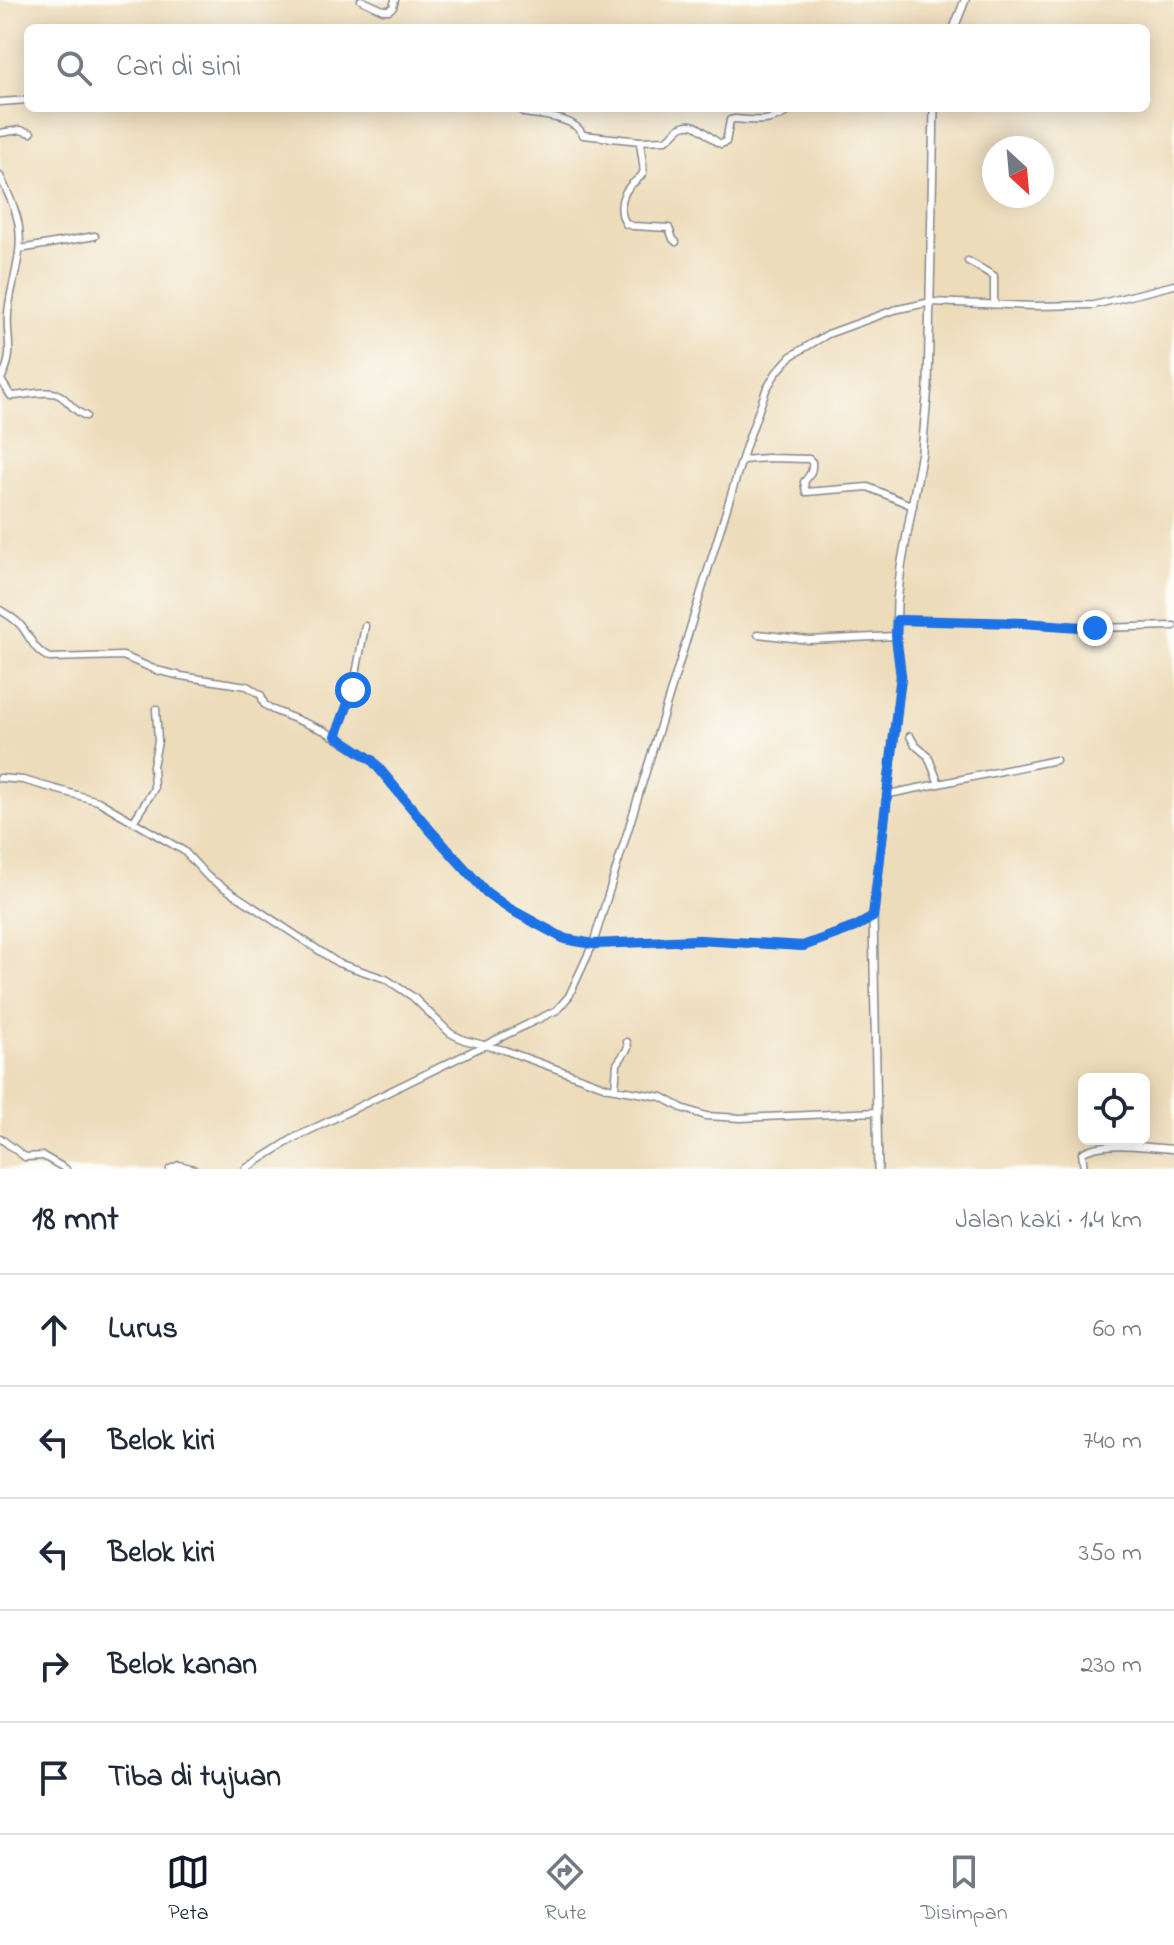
<!DOCTYPE html>
<html lang="id">
<head>
<meta charset="utf-8">
<style>
	:root { --surface:#fff; --page:#f6f6f7; --text:#1f2937; --muted:#747a83; --line:#e0e1e3; --accent:#111827 }
	body { margin:0; font-family:"Indie Flower",sans-serif; background:var(--page); color:var(--text) }
	.controls { position:absolute; right:24px; bottom:24px; display:grid; overflow:hidden; border-radius:12px; box-shadow:0 4px 20px #0003 }
	.controls button { width:72px; height:72px; display:grid; place-items:center; padding:0; border:0; border-bottom:2px solid var(--line); background:var(--surface); color:var(--text); font:40px sans-serif }
	.compass { position:absolute; left:982px; top:136px; width:72px; height:72px; border-radius:50%; background:var(--surface); box-shadow:0 4px 20px #0003; rotate:154deg }
	.stop { position:absolute; width:24px; height:24px; margin:-18px; border:6px solid #1a73e8; border-radius:50%; background:#fff }
	.stop.end { background:#1a73e8; border-color:#fff; box-shadow:0 2px 8px #0008 }
	.list { margin:0; padding:0; list-style:none }
	h2 { display:flex; justify-content:space-between; align-items:center; height:104px; margin:0; padding:0 32px; font-size:34px }
	h2 small { font-size:26px; font-weight:400; color:var(--muted) }
	.list li { display:grid; grid-template-columns:52px 1fr auto; gap:24px; align-items:center; box-sizing:border-box; height:112px; padding:0 32px; border-top:2px solid var(--line) }
	.list b { display:block; font-size:30px; white-space:nowrap }
	.list em { font-size:26px; font-style:normal; color:var(--muted) }
	.icon { flex:none; width:44px; height:44px; fill:none; stroke:currentColor; stroke-width:2; stroke-linecap:round; stroke-linejoin:round }
	.map { position:relative; flex:none; width:1174px; height:1169px; overflow:hidden }
	.search { position:absolute; background:var(--surface); box-shadow:0 4px 20px #0003; left:24px; right:24px; top:24px; height:88px; display:flex; align-items:center; gap:20px; box-sizing:border-box; padding:0 28px; border-radius:12px; color:var(--muted); font-size:30px }
	.sheet { height:664px; background:var(--surface) }
	nav { display:flex; justify-content:space-around; align-items:center; box-sizing:border-box; height:112px; border-top:2px solid var(--line); background:var(--surface); font-size:22px; color:var(--muted) }
	nav a { display:grid; justify-items:center; gap:4px }
	nav .on { color:var(--accent) }
	.map>svg:first-child { display:block }
	.lines { fill:none; stroke-linecap:round; stroke-linejoin:round }
	.minor-casing { stroke:#84868c; stroke-width:9 }
	.tertiary-casing { stroke:#84868c; stroke-width:10 }
	.minor { stroke:#fff; stroke-width:6 }
	.tertiary { stroke:#fff; stroke-width:7 }
	.route { stroke:#1a73e8; stroke-width:10 }
</style>
</head>
<body>
<div class="map">
<svg width="1174" height="1169" viewBox="0 0 1174 1169">
	<rect width="100%" height="100%" fill="#fdfcf7"/>
	<filter id="ink" filterUnits="userSpaceOnUse"><feTurbulence type="fractalNoise" baseFrequency=".0125" numOctaves="2"/><feDisplacementMap in="SourceGraphic" scale="16" xChannelSelector="R" yChannelSelector="G"/><feConvolveMatrix kernelMatrix="1 2 1 2 8 2 1 2 1" color-interpolation-filters="sRGB"/></filter>
	<filter id="wash" filterUnits="userSpaceOnUse"><feTurbulence type="fractalNoise" baseFrequency=".006" numOctaves="4" result="noise"/><feDisplacementMap in="SourceGraphic" scale="32" xChannelSelector="R" yChannelSelector="G"/><feGaussianBlur stdDeviation="1.8" result="paint"/><feColorMatrix in="noise" values="0 0 0 0 0 0 0 0 0 0 0 0 0 0 0 0 0 1.4 0 .05"/><feComposite in="paint" operator="in"/></filter>
	<g filter="url(#wash)">
		<rect width="100%" height="100%" fill="#eddcba"/>
	</g>
	<g filter="url(#ink)">
		<g class="lines">
			<!-- minor casing -->
			<g class="minor-casing">
				<path id="minor" d="M361,0L383,10H389L393,7L395,0
					M0,102L28,100
					M524,113C542,116 575,117 583,135L640,141L666,140C672,137 675,130 681,127C697,118 708,139 721,144L726,142L730,120L735,119C759,121 773,123 793,108
					M0,133L20,130L31,133
					M640,141C640,149 645,168 643,173C640,179 633,182 629,187C620,198 619,212 626,224L633,226L669,228L673,239L676,242
					M0,176C7,192 17,210 19,228C23,258 10,285 8,314C6,343 16,352 0,381
					M20,249L95,236
					M968,261L994,276V304
					M1,380L11,396C23,396 48,389 59,395C69,400 71,410 86,416
					M742,460L767,458L809,459L812,462C813,471 810,475 804,482L806,492L868,487L913,506
					M0,610C8,615 16,619 22,627C31,639 35,652 50,658L123,656L156,670L181,676L247,686L261,695L264,704L273,710L325,731L372,760L430,830L486,892L508,908L565,939L593,944L699,940L803,946L855,927L873,917
					M897,620L1023,623L1095,628L1174,626
					M758,634L809,640L896,636
					M336,736L353,690L365,626
					M910,736L915,745L928,756L939,784
					M0,778L23,780L98,801L184,851L208,877L338,963L386,979L413,997L450,1033L464,1040L504,1050L609,1088L662,1097L682,1108L706,1116L741,1118L877,1112
					M889,794L1056,760
					M133,822L154,789L153,766L158,741L156,709
					M615,1089L617,1064L628,1048L627,1042
					M0,1138L25,1157L43,1156L66,1169
					M170,1169L179,1165L194,1169
					M245,1169L294,1138L557,1010L569,996L593,944L746,446L766,390L776,373L791,356L828,334L894,310L931,302L1034,306L1094,305L1174,285
					M1084,1169L1082,1153C1104,1139 1149,1148 1174,1149"/>
			</g>
			<!-- tertiary casing -->
			<g class="tertiary-casing">
				<path id="tertiary" d="M954,28L965,0
					M878,1169L873,917L901,676L896,636L897,602L901,567L922,452L928,386L934,108"/>
			</g>
			<!-- minor -->
			<use href="#minor" class="minor"/>
			<!-- tertiary -->
			<use href="#tertiary" class="tertiary"/>
		</g>
	</g>
	<g class="lines" filter="url(#ink)">
		<!-- route -->
		<path class="route" d="M353,690L336,736L372,760L430,830L486,892L508,908L565,939L593,944L699,940L803,946L855,927L873,917L901,676L896,636L897,620L1023,623L1095,628"/>
	</g>
</svg>
<div class="controls">
<button><svg class="icon" aria-label="locate" viewBox="0 0 24 24"><circle cx="12" cy="12" r="6"/><path d="M12 2v4M12 18v4M2 12h4M18 12h4"/></svg></button>
</div>
<svg class="compass" viewBox="-18 -18 36 36"><path d="M0-13l5 13h-10z" fill="#e53935"/><path d="M0 13l5-13h-10z" fill="#747a83"/></svg>
<div class="stop" style="left:353px;top:690px"></div>
<div class="stop end" style="left:1095px;top:628px"></div>
<div class="search"><svg class="icon" aria-label="search" viewBox="0 0 24 24"><circle cx="10" cy="10" r="6"/><path d="M15 15l6 6"/></svg>Cari di sini</div>
</div>
<section class="sheet">
<h2>18 mnt<small>Jalan kaki · 1.4 km</small></h2>
<ul class="list">
<li><svg class="icon" aria-label="ahead" viewBox="0 0 24 24"><path d="M12 20V5M6 11l6-6 6 6"/></svg><div><b>Lurus</b></div><em>60 m</em></li>
<li><svg class="icon" aria-label="left" viewBox="0 0 24 24"><path d="M17 20v-9H6M10 6l-5 5 5 5"/></svg><div><b>Belok kiri</b></div><em>740 m</em></li>
<li><svg class="icon" aria-label="left" viewBox="0 0 24 24"><path d="M17 20v-9H6M10 6l-5 5 5 5"/></svg><div><b>Belok kiri</b></div><em>350 m</em></li>
<li><svg class="icon" aria-label="right" viewBox="0 0 24 24"><path d="M7 20v-9h11M14 6l5 5-5 5"/></svg><div><b>Belok kanan</b></div><em>230 m</em></li>
<li><svg class="icon" aria-label="arrive" viewBox="0 0 24 24"><path d="M6 21V4h12l-3 4 3 4H6"/></svg><div><b>Tiba di tujuan</b></div></li>
</ul>
</section>
<nav>
<a class="on"><svg class="icon" aria-label="map" viewBox="0 0 24 24"><path d="M3 6l6-2 6 2 6-2v14l-6 2-6-2-6 2zM9 4v14M15 6v14"/></svg>Peta</a>
<a><svg class="icon" aria-label="directions" viewBox="0 0 24 24"><path d="M12 3l9 9-9 9-9-9zM9 14v-3h6M13 9l2 2-2 2"/></svg>Rute</a>
<a><svg class="icon" aria-label="saved" viewBox="0 0 24 24"><path d="M7 4h10v16l-5-4-5 4z"/></svg>Disimpan</a>
</nav>
</body>
</html>
